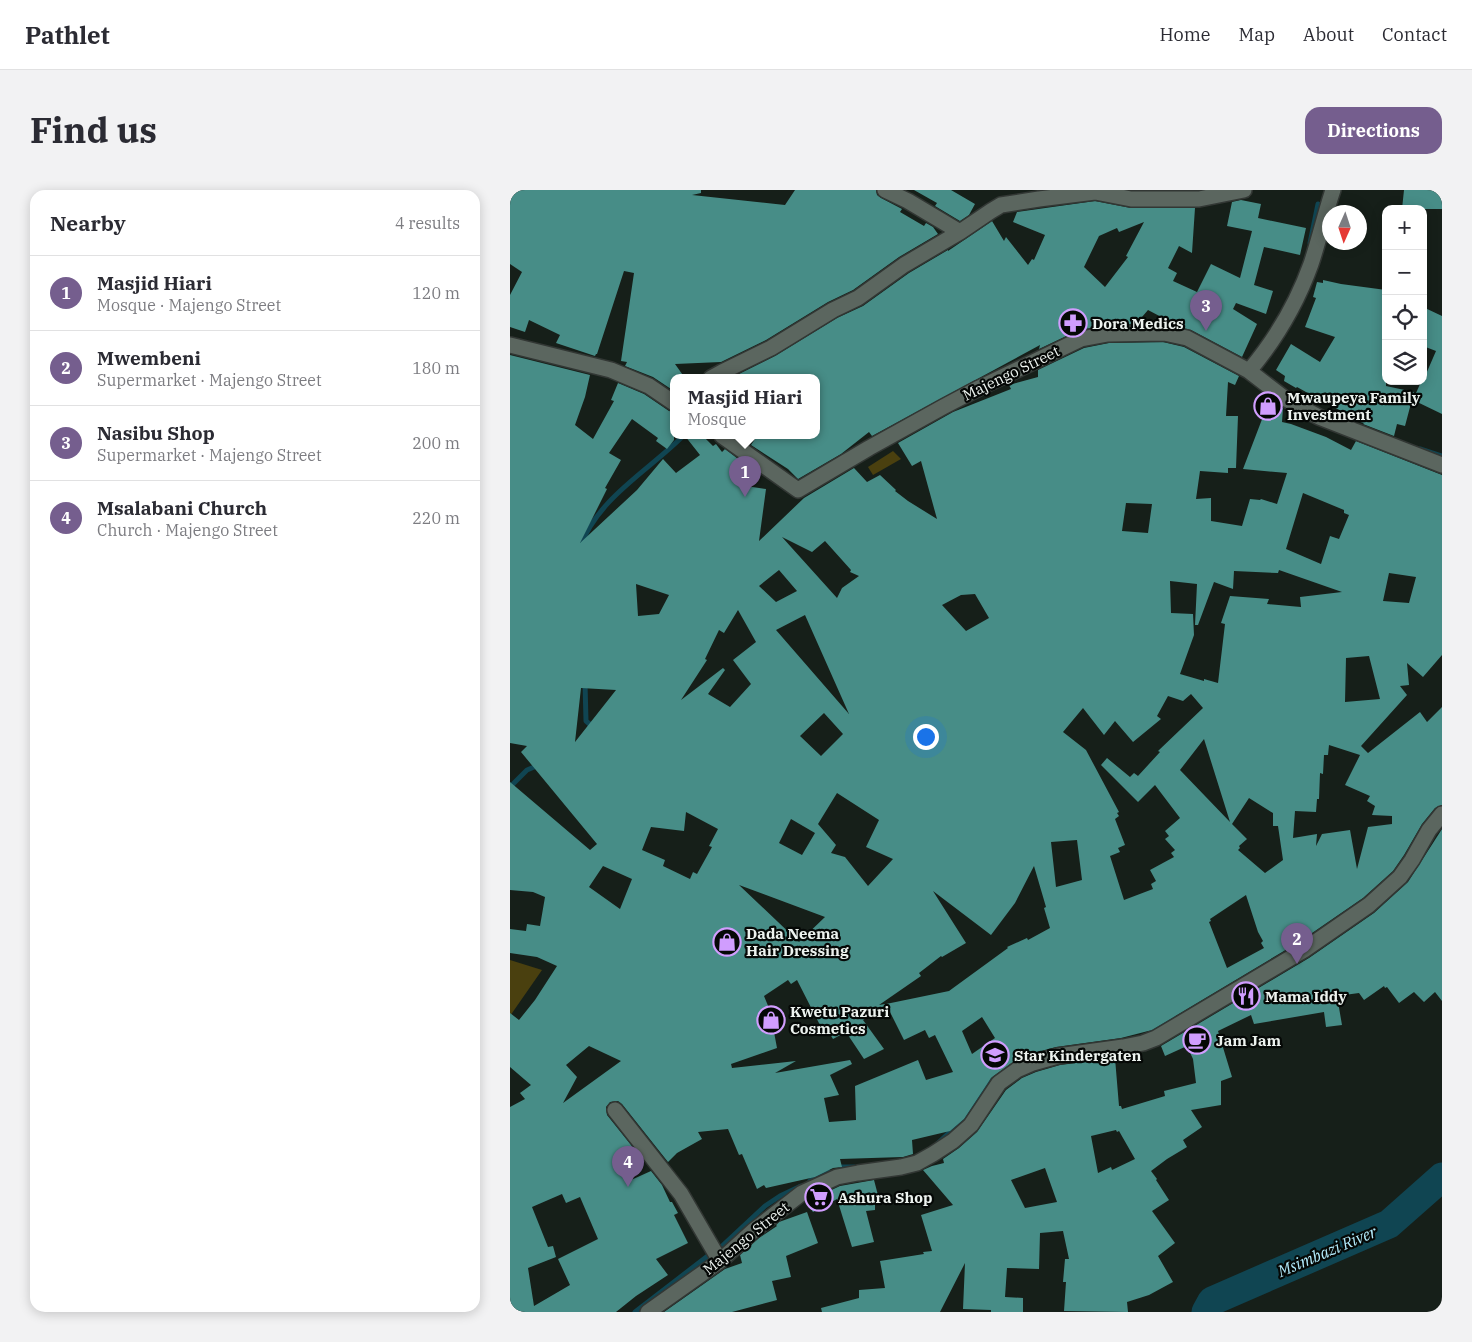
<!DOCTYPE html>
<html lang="en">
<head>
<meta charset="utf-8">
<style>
	:root { --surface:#fff; --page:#f2f2f3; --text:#2b2b33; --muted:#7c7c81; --line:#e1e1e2; --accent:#755e8e }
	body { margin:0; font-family:"IBM Plex Serif",serif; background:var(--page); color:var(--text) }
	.controls { position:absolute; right:15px; top:15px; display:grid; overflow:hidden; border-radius:10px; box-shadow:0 2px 12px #0003 }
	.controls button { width:45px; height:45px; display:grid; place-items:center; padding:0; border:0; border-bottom:1px solid var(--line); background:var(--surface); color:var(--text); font:25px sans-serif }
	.compass { position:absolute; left:812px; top:15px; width:45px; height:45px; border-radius:50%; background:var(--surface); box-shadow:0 2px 12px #0003; rotate:183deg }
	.you { position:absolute; left:415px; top:546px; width:18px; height:18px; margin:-12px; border:4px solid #fff; border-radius:50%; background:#1a73e8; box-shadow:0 0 0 8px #1a73e833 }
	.badge { display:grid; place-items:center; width:32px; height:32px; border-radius:50%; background:var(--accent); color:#fff; font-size:16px; font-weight:700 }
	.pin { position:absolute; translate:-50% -41px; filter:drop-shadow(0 1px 2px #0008) }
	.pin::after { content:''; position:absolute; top:26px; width:18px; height:15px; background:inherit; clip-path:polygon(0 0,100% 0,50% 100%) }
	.popup { position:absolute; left:160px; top:184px; width:150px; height:65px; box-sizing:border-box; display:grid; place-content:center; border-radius:10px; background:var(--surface); filter:drop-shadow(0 1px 4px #0005); font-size:16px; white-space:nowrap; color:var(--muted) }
	.popup b { font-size:19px; color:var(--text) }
	.popup::after { content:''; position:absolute; left:50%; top:100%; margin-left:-10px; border:10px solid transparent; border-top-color:var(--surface) }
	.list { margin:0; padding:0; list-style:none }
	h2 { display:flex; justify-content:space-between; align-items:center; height:65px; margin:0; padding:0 20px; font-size:21px }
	h2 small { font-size:16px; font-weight:400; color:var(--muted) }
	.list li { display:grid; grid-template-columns:32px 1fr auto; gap:15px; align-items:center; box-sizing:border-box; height:75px; padding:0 20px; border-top:1px solid var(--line) }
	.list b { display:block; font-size:19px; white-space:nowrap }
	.list p { margin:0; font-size:16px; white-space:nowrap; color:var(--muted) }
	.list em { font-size:16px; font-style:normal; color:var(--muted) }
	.icon { flex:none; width:28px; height:28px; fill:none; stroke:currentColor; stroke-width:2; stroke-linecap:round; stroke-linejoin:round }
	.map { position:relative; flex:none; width:932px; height:1122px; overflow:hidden; border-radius:15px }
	header { display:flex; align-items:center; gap:30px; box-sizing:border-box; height:70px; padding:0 25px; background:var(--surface); border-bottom:1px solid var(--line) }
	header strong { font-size:24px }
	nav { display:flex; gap:28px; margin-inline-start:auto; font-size:18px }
	.intro { display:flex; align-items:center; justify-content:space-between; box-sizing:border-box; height:120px; padding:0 30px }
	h1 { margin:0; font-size:35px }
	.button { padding:12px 22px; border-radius:15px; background:var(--accent); color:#fff; font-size:18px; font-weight:700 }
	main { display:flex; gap:30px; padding:0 30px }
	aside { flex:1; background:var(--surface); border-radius:15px; box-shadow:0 2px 12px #0003 }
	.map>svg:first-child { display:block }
	.green { fill:#4a400f }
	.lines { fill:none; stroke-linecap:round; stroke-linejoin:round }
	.stream { stroke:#104552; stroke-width:5 }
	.river { stroke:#104552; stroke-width:29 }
	.building { fill:#478d87; fill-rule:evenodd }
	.minor-casing { stroke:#323734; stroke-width:18 }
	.minor { stroke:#5b665f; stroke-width:15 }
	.labels { text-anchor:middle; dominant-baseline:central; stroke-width:4.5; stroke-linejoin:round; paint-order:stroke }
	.poi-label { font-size:15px; font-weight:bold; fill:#edf3ef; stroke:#050806; text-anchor:start }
	.street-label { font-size:15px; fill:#edf3ef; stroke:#050806 }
	.water-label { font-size:16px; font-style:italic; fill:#b3ebfc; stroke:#050806 }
</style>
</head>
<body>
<header>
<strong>Pathlet</strong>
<nav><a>Home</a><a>Map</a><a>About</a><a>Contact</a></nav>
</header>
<div class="intro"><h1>Find us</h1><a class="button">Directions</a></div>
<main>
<aside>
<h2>Nearby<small>4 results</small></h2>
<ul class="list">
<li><span class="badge">1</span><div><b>Masjid Hiari</b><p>Mosque · Majengo Street</p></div><em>120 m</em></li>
<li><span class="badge">2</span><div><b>Mwembeni</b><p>Supermarket · Majengo Street</p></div><em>180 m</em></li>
<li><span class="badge">3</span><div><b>Nasibu Shop</b><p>Supermarket · Majengo Street</p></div><em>200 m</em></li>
<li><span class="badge">4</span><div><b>Msalabani Church</b><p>Church · Majengo Street</p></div><em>220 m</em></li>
</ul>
</aside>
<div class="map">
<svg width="932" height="1122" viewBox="0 0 932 1122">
	<rect width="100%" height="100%" fill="#161f19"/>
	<!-- green -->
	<path class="green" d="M383,261L391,269L363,285L358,277Z
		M0,770L32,780L0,826Z"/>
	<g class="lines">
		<!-- stream -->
		<path class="stream" d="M800,53L808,14
			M910,259L932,266
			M70,357C89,307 137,282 173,246
			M75,493L76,531L83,537
			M0,597L17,580L29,575
			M640,843L663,827
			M427,954L458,925L466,908L482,891
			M332,977H344
			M300,991L319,982
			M210,1058L255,1016L270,1006L291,996
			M125,1122L199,1065"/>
		<!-- river -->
		<path class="river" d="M696,1122L702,1111L879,1034L932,987"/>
	</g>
	<!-- building -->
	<path class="building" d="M0,0H191V3L182,5L275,15L285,0H366L367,5L371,8L392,19L390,22L414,36L416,33L423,37L428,44L389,67L343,100L318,112L256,150L211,172L165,174L175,188H164V201L143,187L115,176L117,172L111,171L124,83L114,81L87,164H86L85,166L46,153L50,145L19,130L15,142L0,137V105L12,82L0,74Z
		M404,0H441L465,14L459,25L450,31L425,16L427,13Z
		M894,0H932V19H892Z
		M731,10L751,14L748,28L796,38L790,65L754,57L744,95L763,101L756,124L726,113L723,119L747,134L732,167L681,140L656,134L657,130L638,120L626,134L598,135L569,140L529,159L530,155L362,246L359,242L331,264L288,289L278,279L241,255L247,246H306V188H221L265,166L327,128L353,116L399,83L438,60V61L482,31L494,51L496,47L518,75L522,69L524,70L535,45L503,32L507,22L585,11L621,18H685L682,63L669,56L658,78L667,83L663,91L687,102L701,74L730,88L742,41L717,36L722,12ZM634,32L616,66L618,67L595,97L574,77L589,46L607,38L609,42Z
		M813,90L831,94L876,100V196L904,202L895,236L887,234L884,246L853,234L854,233L843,230L844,229L814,211V212L787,197L786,198L774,191L775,186L766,180L781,154L810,172L825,147L795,137L806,108L803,107L807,92L813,93Z
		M913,117L932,126V224L903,210L910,194L913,191L926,161L913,156Z
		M653,152L674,157L729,186L725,195L718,192L716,226H728L726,278H718V283L690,281L686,309L701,308V331L732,336L740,309L750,310L751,309L767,314L777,283L733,279L759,211L773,218L772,232L781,234L816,247L841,260L846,251L932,285V465L913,487L897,473L899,495L890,496L897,505L851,556L858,563L910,522L917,532L932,517V615L925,618L912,634L894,665L883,681L853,708L789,752L642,840L611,848L546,857L520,864L503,872L481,888L454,929L440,941L402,950L403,964L393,967L330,969L332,977L323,978L305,987L256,998L254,995L247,999L232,964L229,965L218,939L188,942L192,949L167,963L158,972L112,914L108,911L100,912L96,917L97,925L125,960L113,966L121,990L141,981L152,995L160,1012H162L168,1023L164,1025L178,1053L146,1069L158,1085L126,1106L106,1122H0V917L15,909L10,903L21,895L0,877V823L9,830L25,810L47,776L27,767L0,763V739L16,741L17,734L30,736L35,707L23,702L0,700V592L80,660L87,654L11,562L17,556L0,553V165L80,185L75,207L65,235L83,249L104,211L101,210L108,193L134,204L159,221L164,222V250L157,259L146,251L148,248L122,229L99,263L111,270L95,298L97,299L70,353L127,300L153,269L166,283L190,265L175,246H193L203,256L206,254L212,262L215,259L240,278L236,296L256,299L249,351L294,308L344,278L357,292L370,285L386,300L385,301L398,311L427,329L411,271L402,276L388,253L443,222L501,199L499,195L528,187V180L574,158L599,153ZM793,303L834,320V323L839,325L829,349L820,346L811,374L776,359ZM616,313L642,314L638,343L612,341ZM272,347L302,362L315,351L341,380L340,382L349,386L332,398L327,408ZM269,380L287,401L266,412L249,396ZM769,380L832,402L790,407L791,417L757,414L759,409L720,406L711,433L715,434L708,493L694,489V491L670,484L684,445L683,424L661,423L660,391L687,394L685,435H688L704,392L723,399L724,381L768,383ZM879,383L906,387L899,413L873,411ZM126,394L159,405L149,424L128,426ZM465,404L479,428L456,441L432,415L451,405ZM228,420L246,452L223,470L241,494L220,517L198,504L215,480L213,478L171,510L197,470L195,469L209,440L214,443ZM295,425L339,524L266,440ZM859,466L870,509L835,512L836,468ZM71,498L106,500L65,552ZM681,504L693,518L648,561L650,562L628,586L624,583L620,587L597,568L591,575L628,612L645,595L670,628L655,641L659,646L655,649L665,660L661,663L664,667L640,680L646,691L641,694L643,699L614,710L600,666L610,662L608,658L615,655L605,629L609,626L607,623L609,622L576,560L553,542L573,518L594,545L605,531L623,552L651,529L647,526L658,506L673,511ZM314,523L333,544L311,566L290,546ZM694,549L720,632L670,580ZM819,555L850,565L835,595L860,606L857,611L865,616L862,625L882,626V634L858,637L847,679L840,640L812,644L806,656L807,644L783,648L785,621L806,622L807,609H809L810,583L813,584L814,565H818ZM327,603L369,630L356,657L383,669L358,696L335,667L321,663L326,655L308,634ZM739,608L763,623V636H768L773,670L755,683L728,660L730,658L729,656L737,649L722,634ZM176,622L208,639L199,656L202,657L187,684L183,682L180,689L153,676L155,670L132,660L141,637L174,641ZM281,629L305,643L292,665L269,653ZM567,650L572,690L546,697L541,652ZM93,676L122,689L110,719L79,697ZM524,676L536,717L534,718L540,738L518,750L517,748L497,757L498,758L439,801L376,814L394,850L415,840L419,848L425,845L443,882L416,890L408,870L345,896L346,930L319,932L314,908L329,905L320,885L342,874L340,870L265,883L286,871L222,878L221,874L267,858L264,842L268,840L254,806L278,790L281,794L287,790L313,841L317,839L323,849L336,842L354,869L374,859L353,830L376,816L375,814L369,815L411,786L409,783L431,766L432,767L456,753L423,701L481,745L505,713ZM229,695L315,727L289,752ZM736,705L748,742L753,751L751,753L754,758L717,778L699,732L701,731L700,729ZM472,827L485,848L462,864L452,841ZM79,856L111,871L53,913L67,887L56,875ZM52,1004L56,1013L70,1007L88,1049L48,1069L60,1095L24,1116L18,1078L46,1067L43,1056L38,1057L22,1017Z
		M932,639V811L925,802L914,812L904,802L889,813L877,797L875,798L874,796L854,810L849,803L827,806L832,835L816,837L814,822L744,834L741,825L708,841L722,887L711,891V915L681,920L692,937L673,950L677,957L657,969L641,981L647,989L646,990L659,1010L642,1021L665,1053L648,1066L663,1092L639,1105L617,1112L618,1122L554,1121L556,1092H553L555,1069H559L553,1041L530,1043L529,1079L497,1078L495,1107L513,1108V1122H481V1120L453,1119L455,1073L430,1122H312L311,1118L349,1108V1100L375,1098L370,1071L414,1064L413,1062L422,1061L411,1025L443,1015L413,980L422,976L434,973L433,969L449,958L467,942L496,900L512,888L526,882L550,875L605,868L609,916H611L612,919L655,906L654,901L686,893L683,869L677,856L655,866L651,856L799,768L864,723L898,692ZM606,940L607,942L609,941L625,969L602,980L601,977L588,983L581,946ZM535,978L547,1012L515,1018L501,990Z
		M364,990L369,1009H365V1020L356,1021L364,1052L342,1057L327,1009L303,1022L296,1012L330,996Z
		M297,1022L308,1053L276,1066L281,1087L262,1091L267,1110L222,1122H154L215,1079L232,1073L230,1065L249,1048L267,1036L266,1035L269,1032Z"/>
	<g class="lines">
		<!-- minor casing -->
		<g class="minor-casing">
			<path id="minor" d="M375,0L398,11L450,42
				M0,155L101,180L139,196L164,213
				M739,181L774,208L809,227L932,275
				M201,188L212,182L261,158L323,120L348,108L394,75L450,42L481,21L491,15L529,9L585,2L621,9H689L734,0
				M212,246L288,300L359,258L433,217L469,198L571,149L598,144L654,143L677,148L739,181C766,149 787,113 801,74C809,50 815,24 823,0
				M105,920L171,1004L210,1071
				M138,1122L210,1071L243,1041L292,1003L327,987L348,983L391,977L407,973L423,964L443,951L461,935L489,893L507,880L523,873L548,866L613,857L633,853L646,848L794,760L859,715L890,687L902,670L919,640L932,624"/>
		</g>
		<!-- minor -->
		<use href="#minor" class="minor"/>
	</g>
	<!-- icons -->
	<defs>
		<g id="pharmacy-ring" transform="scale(1.4375)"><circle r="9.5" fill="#050806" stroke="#d09dfe" stroke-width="1.5"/><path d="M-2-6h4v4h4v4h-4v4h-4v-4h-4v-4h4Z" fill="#d09dfe"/></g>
		<g id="shop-ring" transform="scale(1.4375)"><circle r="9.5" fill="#050806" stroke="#d09dfe" stroke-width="1.5"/><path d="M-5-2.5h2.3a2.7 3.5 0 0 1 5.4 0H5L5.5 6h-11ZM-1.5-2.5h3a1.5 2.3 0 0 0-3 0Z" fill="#d09dfe"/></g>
		<g id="restaurant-ring" transform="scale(1.4375)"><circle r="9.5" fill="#050806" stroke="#d09dfe" stroke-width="1.5"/><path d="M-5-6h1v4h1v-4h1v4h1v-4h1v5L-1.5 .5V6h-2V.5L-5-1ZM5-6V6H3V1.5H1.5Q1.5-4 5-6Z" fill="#d09dfe"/></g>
		<g id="cafe-ring" transform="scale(1.4375)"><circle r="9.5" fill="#050806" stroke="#d09dfe" stroke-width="1.5"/><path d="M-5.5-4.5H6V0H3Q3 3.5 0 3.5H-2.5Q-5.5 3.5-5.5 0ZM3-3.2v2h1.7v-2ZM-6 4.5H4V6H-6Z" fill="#d09dfe"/></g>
		<g id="school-ring" transform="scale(1.4375)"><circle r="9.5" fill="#050806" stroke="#d09dfe" stroke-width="1.5"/><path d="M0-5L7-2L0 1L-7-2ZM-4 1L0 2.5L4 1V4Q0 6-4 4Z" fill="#d09dfe"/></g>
		<g id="supermarket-ring" transform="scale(1.4375)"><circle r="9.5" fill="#050806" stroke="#d09dfe" stroke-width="1.5"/><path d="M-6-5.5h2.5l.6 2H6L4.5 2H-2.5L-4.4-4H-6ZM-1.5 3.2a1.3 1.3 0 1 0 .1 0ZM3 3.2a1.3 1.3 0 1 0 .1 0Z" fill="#d09dfe"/></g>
	</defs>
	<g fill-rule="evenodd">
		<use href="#pharmacy-ring" x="563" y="133"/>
		<use href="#shop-ring" x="758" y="216"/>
		<use href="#shop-ring" x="217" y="752"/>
		<use href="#restaurant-ring" x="736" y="806"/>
		<use href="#shop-ring" x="261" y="830"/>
		<use href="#cafe-ring" x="687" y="850"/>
		<use href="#school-ring" x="485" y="865"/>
		<use href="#supermarket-ring" x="309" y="1007"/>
	</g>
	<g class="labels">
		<!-- poi labels -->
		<g class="poi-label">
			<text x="582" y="133">Dora Medics</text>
			<text x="777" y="207">Mwaupeya Family<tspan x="777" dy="17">Investment</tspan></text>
			<text x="236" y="743">Dada Neema<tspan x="236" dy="17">Hair Dressing</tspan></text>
			<text x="755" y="806">Mama Iddy</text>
			<text x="280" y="821">Kwetu Pazuri<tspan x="280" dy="17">Cosmetics</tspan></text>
			<text x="706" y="850">Jam Jam</text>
			<text x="504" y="865">Star Kindergaten</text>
			<text x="328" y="1007">Ashura Shop</text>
		</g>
		<!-- street labels -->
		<g class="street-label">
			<text transform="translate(501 183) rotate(-26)">Majengo Street</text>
			<text transform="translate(236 1048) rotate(-39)">Majengo Street</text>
		</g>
		<!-- water labels -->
		<g class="water-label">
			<text transform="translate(817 1061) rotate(-23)">Msimbazi River</text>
		</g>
	</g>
</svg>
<div class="controls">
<button>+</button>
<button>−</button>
<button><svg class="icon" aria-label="locate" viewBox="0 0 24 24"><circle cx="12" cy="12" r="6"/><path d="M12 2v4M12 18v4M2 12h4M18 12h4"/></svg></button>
<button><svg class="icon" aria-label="layers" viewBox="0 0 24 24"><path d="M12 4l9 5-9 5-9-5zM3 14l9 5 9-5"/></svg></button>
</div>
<svg class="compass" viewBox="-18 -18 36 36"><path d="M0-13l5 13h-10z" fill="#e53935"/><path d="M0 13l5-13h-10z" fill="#7c7c81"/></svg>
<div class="you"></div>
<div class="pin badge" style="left:235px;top:307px">1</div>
<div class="popup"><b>Masjid Hiari</b>Mosque</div>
<div class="pin badge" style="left:787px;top:774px">2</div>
<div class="pin badge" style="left:696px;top:141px">3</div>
<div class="pin badge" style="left:118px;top:997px">4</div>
</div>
</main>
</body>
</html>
